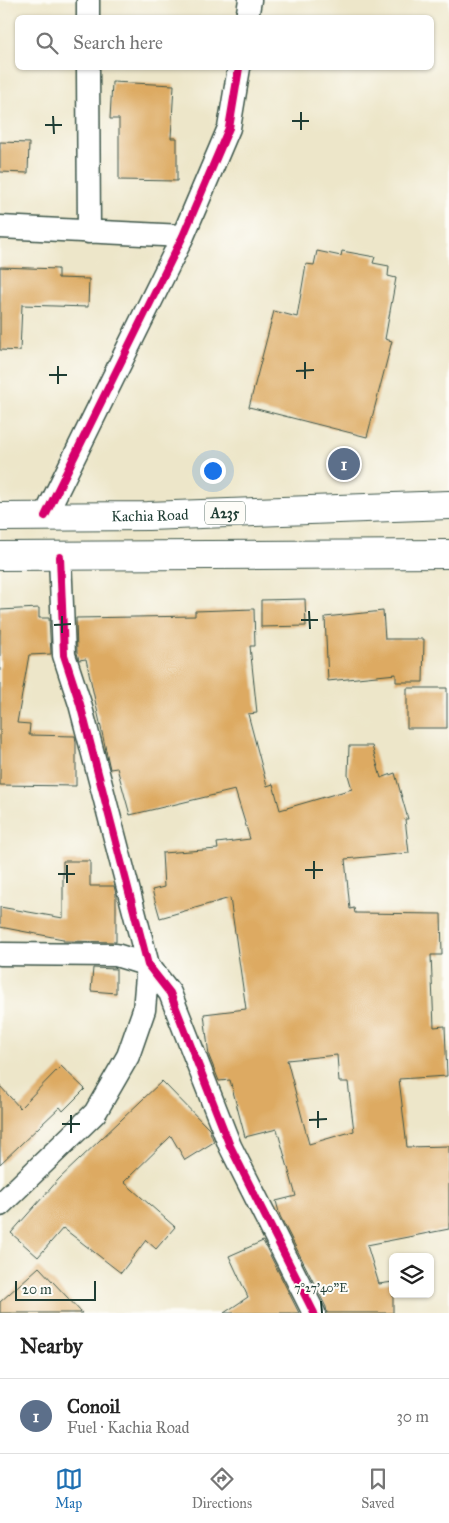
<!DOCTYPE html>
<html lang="en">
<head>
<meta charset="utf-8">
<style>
	:root { --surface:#fff; --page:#f2f2f2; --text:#222; --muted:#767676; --line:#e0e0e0; --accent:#1f6fb2 }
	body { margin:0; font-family:"IM FELL Great Primer",serif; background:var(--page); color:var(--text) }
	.controls { position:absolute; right:15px; bottom:15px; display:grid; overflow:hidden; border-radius:8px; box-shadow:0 1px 4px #0004 }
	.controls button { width:45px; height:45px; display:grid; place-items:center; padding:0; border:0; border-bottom:1px solid var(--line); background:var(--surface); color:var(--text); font:25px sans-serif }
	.scale { position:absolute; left:15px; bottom:12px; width:81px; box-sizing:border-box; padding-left:5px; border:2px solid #1f3d34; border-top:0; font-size:14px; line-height:18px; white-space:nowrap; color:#1f3d34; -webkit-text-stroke:4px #fdfcf7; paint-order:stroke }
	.you { position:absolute; left:212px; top:470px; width:18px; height:18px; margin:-12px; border:4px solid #fff; border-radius:50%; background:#1a73e8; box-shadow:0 0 0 8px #1a73e833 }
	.badge { display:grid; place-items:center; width:32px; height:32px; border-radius:50%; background:var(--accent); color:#fff; font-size:16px; font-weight:700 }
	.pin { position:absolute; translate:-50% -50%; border:2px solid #fff; box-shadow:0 1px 5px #0006 }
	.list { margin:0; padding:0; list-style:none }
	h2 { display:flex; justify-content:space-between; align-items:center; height:65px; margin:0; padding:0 20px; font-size:21px }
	h2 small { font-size:16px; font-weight:400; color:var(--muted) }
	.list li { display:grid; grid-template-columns:32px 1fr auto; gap:15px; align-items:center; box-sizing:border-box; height:75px; padding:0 20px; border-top:1px solid var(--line) }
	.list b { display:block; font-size:19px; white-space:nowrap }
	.list p { margin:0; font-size:16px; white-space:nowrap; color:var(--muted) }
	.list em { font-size:16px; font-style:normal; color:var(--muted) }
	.icon { flex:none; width:28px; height:28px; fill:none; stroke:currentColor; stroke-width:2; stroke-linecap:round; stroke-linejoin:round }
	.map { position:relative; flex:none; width:449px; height:1313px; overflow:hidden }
	.search { position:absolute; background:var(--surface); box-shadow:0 1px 4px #0004; left:15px; right:15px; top:15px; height:55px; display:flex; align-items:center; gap:12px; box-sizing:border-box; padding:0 18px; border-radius:8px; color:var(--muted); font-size:19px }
	.sheet { height:140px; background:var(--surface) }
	nav { display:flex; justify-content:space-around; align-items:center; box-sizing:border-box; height:70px; border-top:1px solid var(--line); background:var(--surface); font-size:14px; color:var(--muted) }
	nav a { display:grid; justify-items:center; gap:2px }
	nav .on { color:var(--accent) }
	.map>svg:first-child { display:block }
	.building { fill:#ddaa62; fill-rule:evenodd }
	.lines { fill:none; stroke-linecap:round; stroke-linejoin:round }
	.minor-casing { stroke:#3e564a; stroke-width:25 }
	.trunk-casing { stroke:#3e564a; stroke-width:30 }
	.minor { stroke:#fff; stroke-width:22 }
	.trunk { stroke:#fff; stroke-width:28 }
	.cycleway-casing { stroke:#fdfcf7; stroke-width:11 }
	.cycleway { stroke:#d6006c; stroke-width:8 }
	.ticks { fill:none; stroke:#1f3d34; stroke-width:2 }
	.labels { text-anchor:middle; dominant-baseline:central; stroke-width:4; stroke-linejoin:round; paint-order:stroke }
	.shield { fill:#fdfcf7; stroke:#62766e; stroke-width:1 }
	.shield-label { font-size:14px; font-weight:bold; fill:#1f3d34 }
	.street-label { font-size:15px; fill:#1f3d34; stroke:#fdfcf7 }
	.ticks-label { font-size:12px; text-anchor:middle; fill:#1f3d34; stroke:#fdfcf7; stroke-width:4; stroke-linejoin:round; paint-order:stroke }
</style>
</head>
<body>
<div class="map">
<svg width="449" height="1313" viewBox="0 0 449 1313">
	<rect width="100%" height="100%" fill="#fdfcf7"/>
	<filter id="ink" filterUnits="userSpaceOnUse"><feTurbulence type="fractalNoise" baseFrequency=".02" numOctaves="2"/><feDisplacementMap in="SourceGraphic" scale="10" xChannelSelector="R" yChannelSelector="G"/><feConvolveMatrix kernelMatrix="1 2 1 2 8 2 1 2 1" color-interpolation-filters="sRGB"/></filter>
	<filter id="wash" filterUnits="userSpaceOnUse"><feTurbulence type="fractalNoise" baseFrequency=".0096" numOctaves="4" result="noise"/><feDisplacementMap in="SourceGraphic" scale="20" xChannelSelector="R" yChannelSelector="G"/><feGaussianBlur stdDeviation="1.12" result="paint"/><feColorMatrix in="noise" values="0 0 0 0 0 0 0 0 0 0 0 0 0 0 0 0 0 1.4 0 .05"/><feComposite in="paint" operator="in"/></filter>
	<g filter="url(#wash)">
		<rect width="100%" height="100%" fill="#ede6c9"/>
		<g id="blocks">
			<!-- building -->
			<path class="building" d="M112,82L174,85L171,138H177V181L119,180V119H110Z
				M0,142L29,143L28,173L0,172Z
				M317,251L341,256L342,251L375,257L373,263L389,266L388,276L396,278L385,339L392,341L367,437L249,407L274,311L297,317L306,264L314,265Z
				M0,267L58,269V278L89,279L88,307L22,305L20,351L0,350Z
				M305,599L306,626L261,627V600Z
				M39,608V618H49L51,654L29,655L17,723L30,724L29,735L75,736L76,742V786L0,785V610Z
				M254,609L255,646H250L257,713L248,714L267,786L273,784L280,810L352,789L348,775L349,746H372L381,778L395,773L408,819H405L409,853L345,859L350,909L354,908L355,913L441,914L442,955H431L434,1027L445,1026L447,1076L399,1079L407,1147L449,1146V1229L367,1245L379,1284L393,1282V1313H327L326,1307L280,1216L276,1201L296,1196L277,1129L245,1137L230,1080L219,1081L209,1056L204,1014L246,1009L230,898L160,918L152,890L164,887L162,853L218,849L217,843L250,839L235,790L130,815L117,768L110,769L86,659L79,660L77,653L76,618L195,616V611ZM337,1055L339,1082H348L354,1131L309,1144L287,1060Z
				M383,611L385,639H424L423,682H396V674L328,681L325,617Z
				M407,688H447V728H407Z
				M63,861H90V886H114L116,894V942L63,941V939L0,927V907L63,918Z
				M93,968L116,969V993L91,991Z
				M61,1066L85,1089L63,1111L60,1107L0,1164V1086L20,1108Z
				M162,1081L209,1129L214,1142L185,1160L171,1136L124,1182L175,1227L156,1249L146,1240L121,1273L63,1228L38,1257L11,1233L59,1179Z
				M263,1241L299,1313H224L248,1297L229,1256Z
				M39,1267L82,1313H0V1302Z"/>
		</g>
	</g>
	<g filter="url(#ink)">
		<use href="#blocks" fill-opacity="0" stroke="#3e564a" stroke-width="1"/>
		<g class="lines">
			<!-- minor casing -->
			<g class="minor-casing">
				<path id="minor" d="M88,0V18
					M247,18L250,0
					M88,68L89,232
					M0,227L183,236
					M45,516L183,236L229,128L239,68
					M60,557L64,655L80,704L148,965L170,993L230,1146L314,1313
					M0,954L116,955L148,965L144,1010L128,1056L95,1113L0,1205"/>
			</g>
			<!-- trunk casing -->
			<g class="trunk-casing">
				<g id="trunk">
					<path id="s1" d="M0,517L148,516L449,505"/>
					<path d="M0,556L449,554"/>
				</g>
			</g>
			<!-- minor -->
			<use href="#minor" class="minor"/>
			<!-- trunk -->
			<use href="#trunk" class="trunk"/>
			<!-- cycleway casing -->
			<g class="cycleway-casing">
				<path id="cycleway" d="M45,516L183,236L229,128L239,68
					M60,557L64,655L80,704L148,965L170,993L230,1146L314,1313"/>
			</g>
			<!-- cycleway -->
			<use href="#cycleway" class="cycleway"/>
		</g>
	</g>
	<!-- ticks -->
	<path class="ticks" d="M301,112V130M53,116L54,134M292,121H309M45,125H62M305,362V379M58,366V384M296,371L314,370M49,375H67M309,611L310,629M62,616V633M301,620H318M54,625L71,624M314,861V879M67,865V883M305,870H323M58,874H75M318,1111V1128M71,1115V1133M309,1120L327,1119M62,1124H80M321,1301L322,1313"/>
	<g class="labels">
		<!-- shield labels -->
		<rect class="shield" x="205" y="501.5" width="40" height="23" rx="4"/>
		<g class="shield-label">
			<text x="225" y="513">A235</text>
		</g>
		<!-- street labels -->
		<g class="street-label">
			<text stroke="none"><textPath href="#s1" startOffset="150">Kachia Road</textPath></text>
		</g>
	</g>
	<g class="ticks-label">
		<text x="321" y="1292">7°27'40"E</text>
	</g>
</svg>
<div class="controls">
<button><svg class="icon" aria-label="layers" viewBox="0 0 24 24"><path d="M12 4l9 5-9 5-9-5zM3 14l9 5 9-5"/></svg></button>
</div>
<div class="scale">20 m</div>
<div class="you"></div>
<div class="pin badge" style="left:344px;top:464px;background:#5c6f8a">1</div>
<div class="search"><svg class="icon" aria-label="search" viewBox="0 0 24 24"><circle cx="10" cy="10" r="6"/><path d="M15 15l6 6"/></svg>Search here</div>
</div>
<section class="sheet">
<h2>Nearby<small></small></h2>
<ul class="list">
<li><span class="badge" style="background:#5c6f8a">1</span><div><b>Conoil</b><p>Fuel · Kachia Road</p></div><em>30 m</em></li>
</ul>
</section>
<nav>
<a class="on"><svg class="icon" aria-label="map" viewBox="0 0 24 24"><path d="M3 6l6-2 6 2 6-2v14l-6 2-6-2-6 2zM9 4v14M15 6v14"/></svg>Map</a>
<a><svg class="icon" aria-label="directions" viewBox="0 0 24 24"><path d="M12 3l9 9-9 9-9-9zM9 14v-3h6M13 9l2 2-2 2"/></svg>Directions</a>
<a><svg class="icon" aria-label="saved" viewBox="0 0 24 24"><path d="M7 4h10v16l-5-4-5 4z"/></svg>Saved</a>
</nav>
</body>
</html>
